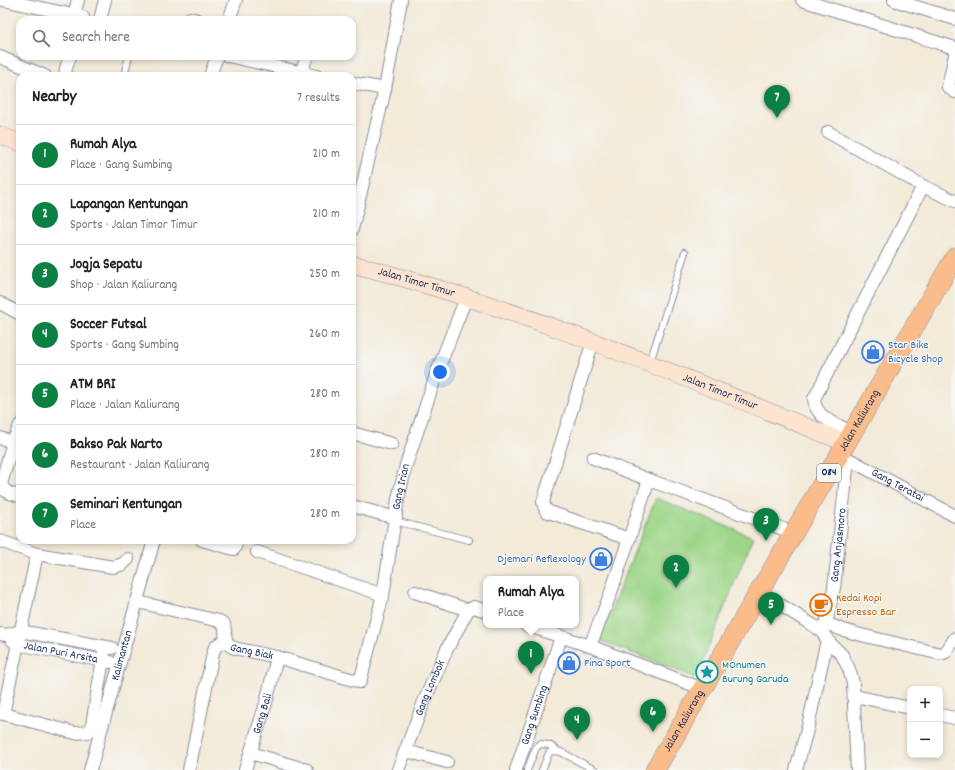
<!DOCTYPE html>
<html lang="en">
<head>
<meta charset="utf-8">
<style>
	:root { --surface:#fff; --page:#f6f6f6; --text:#222; --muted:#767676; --line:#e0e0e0; --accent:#0b8043 }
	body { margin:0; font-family:Dekko,sans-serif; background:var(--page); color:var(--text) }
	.controls { position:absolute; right:12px; bottom:12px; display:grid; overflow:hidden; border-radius:8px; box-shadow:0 2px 6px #0003 }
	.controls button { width:36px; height:36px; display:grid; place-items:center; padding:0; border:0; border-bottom:1px solid var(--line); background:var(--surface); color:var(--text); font:20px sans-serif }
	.you { position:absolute; left:440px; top:372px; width:14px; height:14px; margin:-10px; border:3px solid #fff; border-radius:50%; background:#1a73e8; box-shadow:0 0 0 6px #1a73e833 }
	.badge { display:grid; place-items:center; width:26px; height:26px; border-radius:50%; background:var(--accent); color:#fff; font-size:13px; font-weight:700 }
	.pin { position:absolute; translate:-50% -33px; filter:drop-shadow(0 1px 2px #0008) }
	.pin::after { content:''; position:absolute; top:21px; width:14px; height:12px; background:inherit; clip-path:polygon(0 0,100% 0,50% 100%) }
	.popup { position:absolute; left:483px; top:576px; width:96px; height:52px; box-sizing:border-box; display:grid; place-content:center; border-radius:8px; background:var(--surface); filter:drop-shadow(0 1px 3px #0005); font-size:13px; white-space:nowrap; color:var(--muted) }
	.popup b { font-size:15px; color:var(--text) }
	.popup::after { content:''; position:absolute; left:50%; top:100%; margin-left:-8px; border:8px solid transparent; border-top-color:var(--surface) }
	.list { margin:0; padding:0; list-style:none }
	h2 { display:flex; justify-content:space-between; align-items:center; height:52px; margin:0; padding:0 16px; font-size:17px }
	h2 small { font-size:13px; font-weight:400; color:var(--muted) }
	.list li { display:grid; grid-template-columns:26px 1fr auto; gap:12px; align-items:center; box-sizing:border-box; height:60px; padding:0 16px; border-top:1px solid var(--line) }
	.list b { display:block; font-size:15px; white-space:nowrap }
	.list p { margin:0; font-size:13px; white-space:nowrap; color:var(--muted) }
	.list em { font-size:13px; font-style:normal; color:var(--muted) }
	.icon { flex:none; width:22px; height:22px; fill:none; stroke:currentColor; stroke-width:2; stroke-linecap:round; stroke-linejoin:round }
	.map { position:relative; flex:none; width:955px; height:770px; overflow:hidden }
	.search { position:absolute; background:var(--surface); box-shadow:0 2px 6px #0003; left:16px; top:16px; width:340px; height:44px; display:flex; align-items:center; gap:10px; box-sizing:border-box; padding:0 14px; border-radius:12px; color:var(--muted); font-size:15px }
	.panel { position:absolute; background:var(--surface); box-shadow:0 2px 6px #0003; left:16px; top:72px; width:340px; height:472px; border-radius:12px }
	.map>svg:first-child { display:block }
	.park { fill:#9ed689; stroke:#5c8274 }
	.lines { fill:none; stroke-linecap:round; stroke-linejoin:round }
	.lane-casing { stroke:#878c9b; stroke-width:8 }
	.street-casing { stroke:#878c9b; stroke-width:14 }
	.secondary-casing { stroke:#878c9b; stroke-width:18 }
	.primary-casing { stroke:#878c9b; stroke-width:20 }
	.lane { stroke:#fff; stroke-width:6 }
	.street { stroke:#fff; stroke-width:12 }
	.secondary { stroke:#fde4d1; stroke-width:17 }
	.primary { stroke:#fabc8b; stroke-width:19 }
	.labels { text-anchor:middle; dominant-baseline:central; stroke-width:3; stroke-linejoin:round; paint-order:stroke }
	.shield { fill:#f6f6f2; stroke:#5d6b8a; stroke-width:1 }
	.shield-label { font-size:11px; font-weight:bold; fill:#1b2f5e }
	.street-label { font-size:12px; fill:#1b2f5e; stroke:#f6f6f2 }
	.shop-label { font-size:12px; fill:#366cbe; stroke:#f6f6f2; text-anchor:start }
	.food-label { font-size:12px; fill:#c56008; stroke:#f6f6f2; text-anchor:start }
	.culture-label { font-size:12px; fill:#0d838f; stroke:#f6f6f2; text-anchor:start }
</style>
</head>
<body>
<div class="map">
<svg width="955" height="770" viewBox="0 0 955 770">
	<rect width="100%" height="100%" fill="#f6f6f2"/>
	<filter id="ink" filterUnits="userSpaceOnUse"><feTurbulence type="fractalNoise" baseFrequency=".025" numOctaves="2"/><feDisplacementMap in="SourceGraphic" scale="8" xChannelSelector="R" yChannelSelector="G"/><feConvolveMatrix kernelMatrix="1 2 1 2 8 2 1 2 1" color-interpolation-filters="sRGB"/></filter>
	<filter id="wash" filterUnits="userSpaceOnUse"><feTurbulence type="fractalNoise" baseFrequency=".012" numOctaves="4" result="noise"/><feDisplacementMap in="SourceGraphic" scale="16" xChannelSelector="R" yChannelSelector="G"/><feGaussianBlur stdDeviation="0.9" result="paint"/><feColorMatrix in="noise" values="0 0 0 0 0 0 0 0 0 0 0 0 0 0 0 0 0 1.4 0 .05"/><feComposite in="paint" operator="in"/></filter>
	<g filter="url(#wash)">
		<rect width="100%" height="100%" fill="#f3ead8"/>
		<!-- park -->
		<path class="park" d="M656,498L753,537L696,678L599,640Z"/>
	</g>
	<g filter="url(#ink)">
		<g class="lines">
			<!-- lane casing -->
			<g class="lane-casing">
				<path id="lane" d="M124,76L129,56
					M650,362L685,252
					M395,521L469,540
					M527,770L536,748L540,744L549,745L557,750
					M542,770L549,753L552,751L561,752L595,770"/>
			</g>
			<!-- street casing -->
			<g class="street-casing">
				<g id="street">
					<path d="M3,0L83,17L82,20"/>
					<path d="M802,0L955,48"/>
					<path d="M894,0L955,19"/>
					<path d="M74,15L78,0"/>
					<path d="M190,18L197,20"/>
					<path d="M100,20L105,0"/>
					<path d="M229,20L236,0"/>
					<path d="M955,55L948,87L955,92"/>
					<path d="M228,56L317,76"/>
					<path d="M0,57L45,76"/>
					<path d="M301,73L307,56"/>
					<path d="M65,76L66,68L70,56"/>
					<path d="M210,76L217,56"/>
					<path d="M352,83L385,89"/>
					<path d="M828,132L923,186L955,201"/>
					<path d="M352,230L385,89L401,0"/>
					<path d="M0,303L20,314"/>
					<path d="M593,341L543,502L546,511L629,539"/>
					<path d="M20,425L13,442L20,445"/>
					<path d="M852,432C838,425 815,418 814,399L923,186"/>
					<path d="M352,433L392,444"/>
					<path d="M0,438L13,442L1,484C4,493 12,494 20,496"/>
					<path id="s1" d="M843,456L955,516"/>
					<path d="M593,458L649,480"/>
					<path d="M352,506L396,518"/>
					<path d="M202,540L234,549L237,540"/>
					<path d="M0,541L37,554L3,714"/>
					<path d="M257,552L383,595"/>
					<path d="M37,554L113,567L123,564L128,559"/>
					<path d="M415,592L468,610"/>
					<path d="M760,592L822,631L827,640L842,655L849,669L853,683L857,770"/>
					<path id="s2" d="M138,602L219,621L224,624C227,635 222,642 234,648L277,657L360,682L383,595L398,499L406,465L437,372L466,298"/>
					<path d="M468,610L474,607L486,611"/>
					<path d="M826,623L840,629L861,635L941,654L946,652L955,638"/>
					<path d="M526,625L590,646L703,689"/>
					<path id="s3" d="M822,631L826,623L834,588L848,459"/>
					<path d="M0,634L6,635L20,631L112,648"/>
					<path id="s4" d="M12,640L17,644L110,662"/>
					<path d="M590,646L610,595L649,480L794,533"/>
					<path d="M855,696L910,708"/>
					<path d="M0,713L75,733L88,732L92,725L105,647"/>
					<path d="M940,715L955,718"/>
					<path d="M406,751L447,762"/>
					<path d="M251,753L307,770"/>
					<path id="s5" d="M90,770L154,540"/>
					<path d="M189,770L213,653C215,645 218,644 226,641"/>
					<path id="s6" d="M245,770L266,703L277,657"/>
					<path id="s7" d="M398,770L425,699L447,649L468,610"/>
					<path id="s8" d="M516,770L561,637"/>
					<path d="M796,770L808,726L827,640"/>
				</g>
			</g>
			<!-- secondary casing -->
			<g class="secondary-casing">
				<g id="secondary">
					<path d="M0,135L20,143"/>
					<path id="s9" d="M352,264C522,308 684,377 846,443"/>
				</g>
			</g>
			<!-- primary casing -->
			<g class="primary-casing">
				<g id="primary">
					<path id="s10" d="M655,770L955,257"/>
				</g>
			</g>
			<!-- lane -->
			<use href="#lane" class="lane"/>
			<!-- street -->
			<use href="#street" class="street"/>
			<!-- secondary -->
			<use href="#secondary" class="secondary"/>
			<!-- primary -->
			<use href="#primary" class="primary"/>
		</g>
	</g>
	<!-- icons -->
	<defs>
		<g id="shop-ring" transform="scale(1.15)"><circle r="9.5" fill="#f6f6f2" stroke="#3f7fe0" stroke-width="1.5"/><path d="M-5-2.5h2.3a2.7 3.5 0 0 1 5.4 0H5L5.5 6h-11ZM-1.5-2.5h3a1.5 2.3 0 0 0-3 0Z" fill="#3f7fe0"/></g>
		<g id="cafe-ring" transform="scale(1.15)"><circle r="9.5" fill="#f6f6f2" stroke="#e8710a" stroke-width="1.5"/><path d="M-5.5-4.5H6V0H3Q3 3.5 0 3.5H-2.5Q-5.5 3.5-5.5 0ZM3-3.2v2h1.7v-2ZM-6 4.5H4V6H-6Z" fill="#e8710a"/></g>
		<g id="sight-ring" transform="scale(1.15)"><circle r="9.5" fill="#f6f6f2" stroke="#0f9aa8" stroke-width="1.5"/><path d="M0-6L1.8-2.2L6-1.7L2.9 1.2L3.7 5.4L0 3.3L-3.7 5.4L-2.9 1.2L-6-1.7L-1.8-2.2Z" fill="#0f9aa8"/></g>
	</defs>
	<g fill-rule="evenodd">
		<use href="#shop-ring" x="873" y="352"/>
		<use href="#shop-ring" x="601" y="559"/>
		<use href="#cafe-ring" x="821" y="605"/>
		<use href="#shop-ring" x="569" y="663"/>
		<use href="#sight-ring" x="707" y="672"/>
	</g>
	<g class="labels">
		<!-- shield labels -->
		<rect class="shield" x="817" y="464" width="24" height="18" rx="3"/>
		<g class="shield-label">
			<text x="829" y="473">084</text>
		</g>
		<!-- street labels -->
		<g class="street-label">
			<text stroke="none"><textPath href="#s9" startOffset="67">Jalan Timor Timur</textPath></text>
			<text stroke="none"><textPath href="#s9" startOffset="390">Jalan Timor Timur</textPath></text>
			<text stroke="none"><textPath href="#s10" startOffset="405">Jalan Kaliurang</textPath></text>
			<text stroke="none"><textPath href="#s1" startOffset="62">Gang Teratai</textPath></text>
			<text stroke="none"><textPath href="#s2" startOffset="447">Gang Irian</textPath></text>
			<text stroke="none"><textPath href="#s3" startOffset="88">Gang Anjasmoro</textPath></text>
			<text stroke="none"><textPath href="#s2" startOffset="135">Gang Biak</textPath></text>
			<text stroke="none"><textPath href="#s4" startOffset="51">Jalan Puri Arsita</textPath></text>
			<text stroke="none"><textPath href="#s5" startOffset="119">Kalimantan</textPath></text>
			<text stroke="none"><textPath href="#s7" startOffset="88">Gang Lombok</textPath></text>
			<text stroke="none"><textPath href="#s6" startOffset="59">Gang Bali</textPath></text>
			<text stroke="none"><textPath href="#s8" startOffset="58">Gang Sumbing</textPath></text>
			<text stroke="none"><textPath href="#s10" startOffset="57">Jalan Kaliurang</textPath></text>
		</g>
		<!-- shop labels -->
		<g class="shop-label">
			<text x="888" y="345">Star Bike<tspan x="888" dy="14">Bicycle Shop</tspan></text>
			<text x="586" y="559" text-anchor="end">Djemari Reflexology</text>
			<text x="584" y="663">Fina Sport</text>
		</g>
		<!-- food labels -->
		<g class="food-label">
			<text x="836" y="598">Kedai Kopi<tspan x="836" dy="14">Espresso Bar</tspan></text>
		</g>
		<!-- culture labels -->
		<g class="culture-label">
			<text x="722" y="665">MOnumen<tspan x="722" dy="14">Burung Garuda</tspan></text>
		</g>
	</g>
</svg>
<div class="controls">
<button>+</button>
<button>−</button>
</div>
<div class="you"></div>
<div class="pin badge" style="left:531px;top:674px">1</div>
<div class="popup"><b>Rumah Alya</b>Place</div>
<div class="pin badge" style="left:676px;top:588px">2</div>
<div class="pin badge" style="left:766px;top:541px">3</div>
<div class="pin badge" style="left:577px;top:740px">4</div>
<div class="pin badge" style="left:771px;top:625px">5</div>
<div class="pin badge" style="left:653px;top:732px">6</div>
<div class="pin badge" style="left:777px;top:118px">7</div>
<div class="search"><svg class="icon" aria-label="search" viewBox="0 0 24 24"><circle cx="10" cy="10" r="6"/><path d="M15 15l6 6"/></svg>Search here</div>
<section class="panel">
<h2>Nearby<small>7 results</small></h2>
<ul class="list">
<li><span class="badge">1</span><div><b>Rumah Alya</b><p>Place · Gang Sumbing</p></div><em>210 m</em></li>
<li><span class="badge">2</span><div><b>Lapangan Kentungan</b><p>Sports · Jalan Timor Timur</p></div><em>210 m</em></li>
<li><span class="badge">3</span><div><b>Jogja Sepatu</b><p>Shop · Jalan Kaliurang</p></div><em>250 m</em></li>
<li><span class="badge">4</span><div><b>Soccer Futsal</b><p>Sports · Gang Sumbing</p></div><em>260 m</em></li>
<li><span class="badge">5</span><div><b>ATM BRI</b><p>Place · Jalan Kaliurang</p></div><em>280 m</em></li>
<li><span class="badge">6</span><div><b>Bakso Pak Narto</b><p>Restaurant · Jalan Kaliurang</p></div><em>280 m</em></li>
<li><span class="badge">7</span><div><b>Seminari Kentungan</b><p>Place</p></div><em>280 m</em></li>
</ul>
</section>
</div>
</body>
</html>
